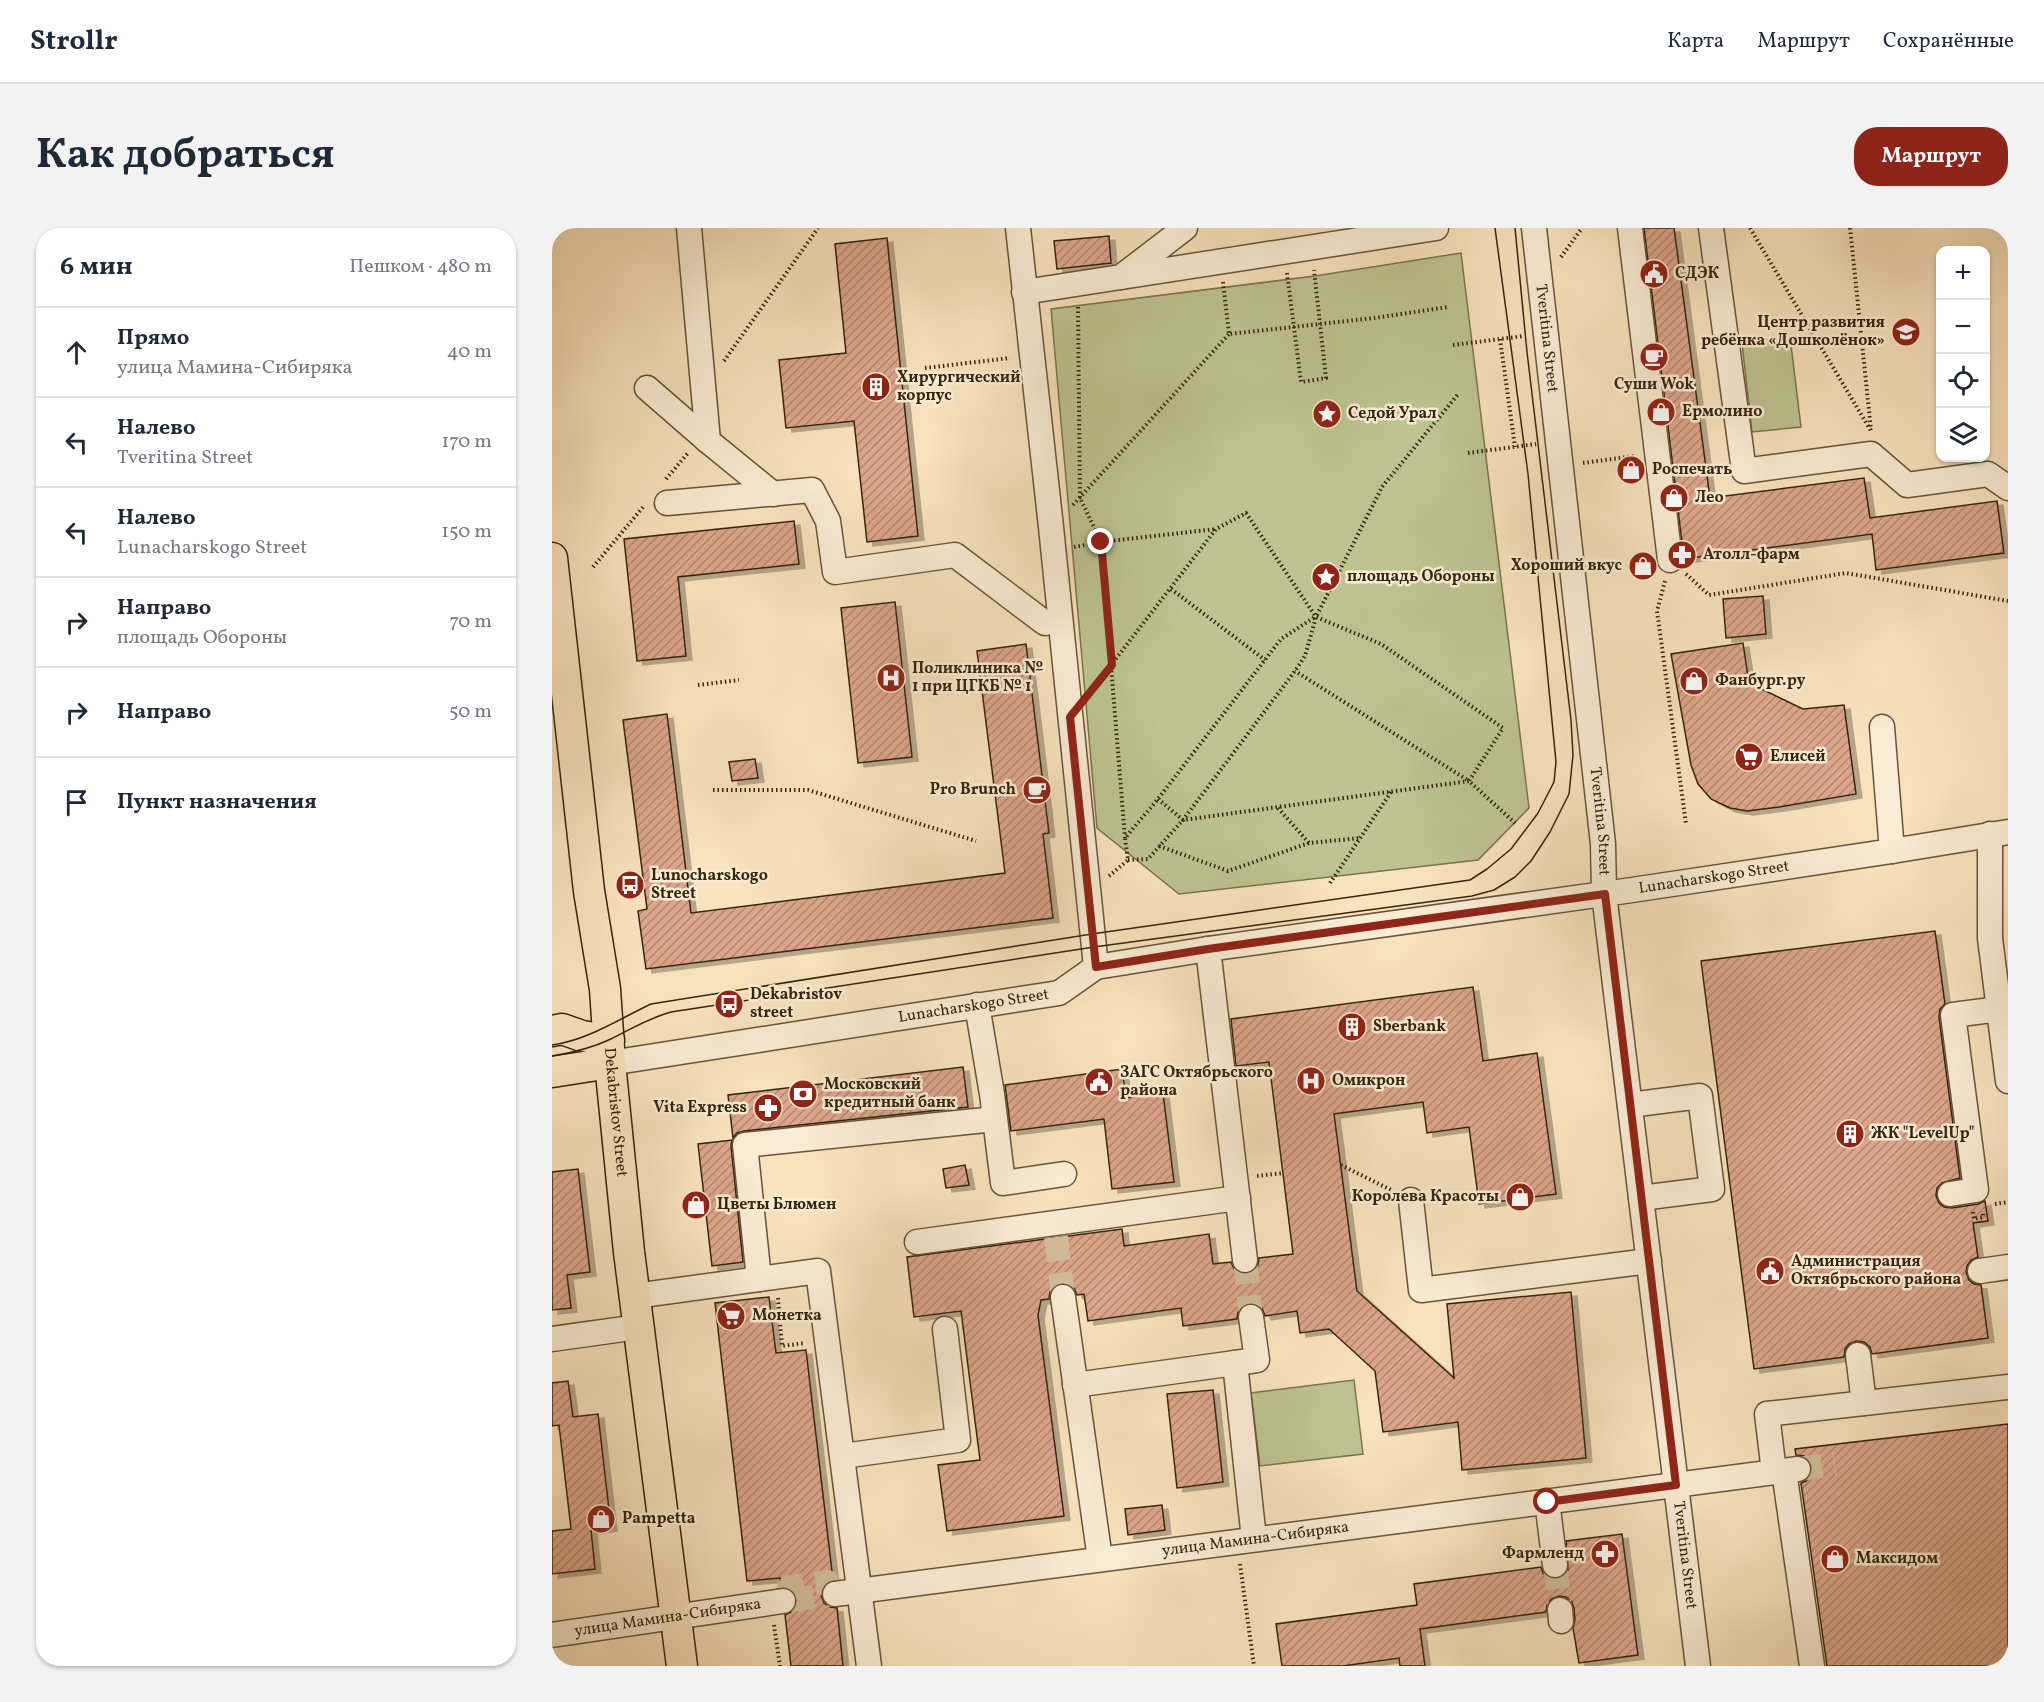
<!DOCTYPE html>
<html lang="ru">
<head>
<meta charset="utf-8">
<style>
	:root { --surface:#fff; --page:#f2f2f3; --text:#1f2937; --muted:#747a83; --line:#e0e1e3; --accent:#8f2418 }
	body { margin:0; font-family:Vollkorn,serif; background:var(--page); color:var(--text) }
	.controls { position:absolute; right:18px; top:18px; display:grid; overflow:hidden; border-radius:12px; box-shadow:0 2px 4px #0004 }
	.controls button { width:54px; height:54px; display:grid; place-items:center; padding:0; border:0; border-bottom:2px solid var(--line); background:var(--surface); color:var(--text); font:30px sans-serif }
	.stop { position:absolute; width:18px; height:18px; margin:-14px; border:4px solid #8f2418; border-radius:50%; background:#fff }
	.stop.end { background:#8f2418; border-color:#fff; box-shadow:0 2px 6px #0008 }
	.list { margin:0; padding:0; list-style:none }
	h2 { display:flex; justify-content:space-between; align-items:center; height:78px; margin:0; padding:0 24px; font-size:26px }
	h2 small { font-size:20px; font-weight:400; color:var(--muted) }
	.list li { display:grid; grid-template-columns:39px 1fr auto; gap:18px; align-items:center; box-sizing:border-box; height:90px; padding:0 24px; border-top:2px solid var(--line) }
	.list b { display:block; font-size:22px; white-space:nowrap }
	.list p { margin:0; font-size:20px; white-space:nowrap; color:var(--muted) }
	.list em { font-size:20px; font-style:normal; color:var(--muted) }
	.icon { flex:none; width:33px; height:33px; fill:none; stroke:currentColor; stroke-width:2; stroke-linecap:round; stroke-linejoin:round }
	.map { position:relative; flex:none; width:1456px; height:1438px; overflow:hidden; border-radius:24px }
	header { display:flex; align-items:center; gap:36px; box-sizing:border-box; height:84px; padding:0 30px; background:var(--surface); border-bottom:2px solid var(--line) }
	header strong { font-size:28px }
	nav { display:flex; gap:33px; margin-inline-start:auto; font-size:21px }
	.intro { display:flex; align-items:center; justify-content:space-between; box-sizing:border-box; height:144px; padding:0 36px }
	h1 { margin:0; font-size:42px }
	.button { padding:15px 27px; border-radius:24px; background:var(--accent); color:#fff; font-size:21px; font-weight:700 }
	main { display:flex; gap:36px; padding:0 36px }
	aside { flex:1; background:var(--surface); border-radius:24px; box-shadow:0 2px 4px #0004 }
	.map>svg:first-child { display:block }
	.green { fill:#bdc491; stroke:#797450; stroke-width:1.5 }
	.building { fill:url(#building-hatch); stroke:#35240e; stroke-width:1.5; filter:url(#shadow) }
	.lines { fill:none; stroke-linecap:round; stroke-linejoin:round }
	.minor-tunnel { stroke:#d2bd9b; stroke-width:24; stroke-dasharray:24 12; stroke-linecap:butt }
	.minor-casing { stroke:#66543a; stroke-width:27 }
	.major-casing { stroke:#35240e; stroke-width:33 }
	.path { stroke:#35240e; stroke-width:4; stroke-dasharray:1.5 3; stroke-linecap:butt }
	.minor { stroke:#fbedd5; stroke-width:24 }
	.major { stroke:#f9e3be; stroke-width:30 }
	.tram { stroke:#35240e; stroke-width:1.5 }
	.route { stroke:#8f2418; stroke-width:8 }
	.labels { text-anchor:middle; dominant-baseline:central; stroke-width:5; stroke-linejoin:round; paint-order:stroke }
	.poi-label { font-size:16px; font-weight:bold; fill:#35240e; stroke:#fbedd5; text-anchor:start }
	.street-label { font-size:16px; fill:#35240e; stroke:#fbedd5 }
</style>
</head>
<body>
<header>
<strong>Strollr</strong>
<nav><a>Карта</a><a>Маршрут</a><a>Сохранённые</a></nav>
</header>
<div class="intro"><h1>Как добраться</h1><a class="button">Маршрут</a></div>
<main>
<aside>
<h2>6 мин<small>Пешком · 480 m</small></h2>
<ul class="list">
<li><svg class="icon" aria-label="ahead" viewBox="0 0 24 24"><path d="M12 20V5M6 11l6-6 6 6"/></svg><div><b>Прямо</b><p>улица Мамина-Сибиряка</p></div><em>40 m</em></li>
<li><svg class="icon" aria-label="left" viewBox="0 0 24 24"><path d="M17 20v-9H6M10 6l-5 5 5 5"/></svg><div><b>Налево</b><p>Tveritina Street</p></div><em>170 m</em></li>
<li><svg class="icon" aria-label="left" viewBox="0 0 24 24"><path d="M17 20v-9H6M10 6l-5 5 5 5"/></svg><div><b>Налево</b><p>Lunacharskogo Street</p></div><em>150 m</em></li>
<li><svg class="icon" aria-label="right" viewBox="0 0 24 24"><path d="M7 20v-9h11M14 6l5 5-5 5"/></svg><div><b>Направо</b><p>площадь Обороны</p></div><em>70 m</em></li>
<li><svg class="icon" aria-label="right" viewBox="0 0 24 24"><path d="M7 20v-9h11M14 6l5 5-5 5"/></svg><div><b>Направо</b></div><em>50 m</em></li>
<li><svg class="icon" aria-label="arrive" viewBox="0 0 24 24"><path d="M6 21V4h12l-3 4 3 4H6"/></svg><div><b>Пункт назначения</b></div></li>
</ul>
</aside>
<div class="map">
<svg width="1456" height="1438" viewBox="0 0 1456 1438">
	<defs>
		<pattern id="building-hatch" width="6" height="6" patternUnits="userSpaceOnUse" patternTransform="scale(1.5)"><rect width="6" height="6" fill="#dda58b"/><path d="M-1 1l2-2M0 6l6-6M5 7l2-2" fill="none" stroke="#b48670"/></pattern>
		<filter id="shadow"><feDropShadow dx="6" dy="4" stdDeviation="0" flood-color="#0004"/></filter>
	</defs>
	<rect width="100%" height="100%" fill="#f9e3be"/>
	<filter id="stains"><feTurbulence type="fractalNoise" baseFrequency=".00333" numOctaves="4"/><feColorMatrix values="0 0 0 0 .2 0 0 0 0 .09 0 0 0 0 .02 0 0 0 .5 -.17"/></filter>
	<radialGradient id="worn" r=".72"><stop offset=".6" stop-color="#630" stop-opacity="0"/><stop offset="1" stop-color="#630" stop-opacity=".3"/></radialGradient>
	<!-- green -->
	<path class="green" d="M909,25L977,580L926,632L627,666L545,600L499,81L763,48Z
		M1238,109L1249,199L1200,204L1190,115Z
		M802,1152L811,1226L708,1238L699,1165Z"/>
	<!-- building -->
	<path class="building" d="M1092,0H1122L1158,270L1312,250L1318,290L1445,273L1452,325L1324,342L1320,306L1132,331Z
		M557,8L559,35L505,41L502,13Z
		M335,10L366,308L315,314L302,193L234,200L227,132L294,125L283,16Z
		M242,293L247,336L126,349L134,428L85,433L72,311Z
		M1211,368L1214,406L1174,410L1171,371Z
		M343,374L360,529L306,535L289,380Z
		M1191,415L1197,455L1251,481L1292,477L1304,566L1227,579L1195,583L1178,580L1159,571L1146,556L1139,537L1119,426Z
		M474,416L497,605L491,606L501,690L94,741L86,683L95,681L71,492L115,486L139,685L453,645L425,423Z
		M203,531L206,550L180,553L177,534Z
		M1383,703L1393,776L1388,781L1387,789L1408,950L1390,955L1385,960L1384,968L1387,975L1392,979L1400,980L1426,976L1433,973L1436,993L1421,995L1426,1029L1419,1032L1415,1038L1414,1044L1417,1052L1422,1056L1429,1057L1436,1110L1320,1126L1318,1119L1312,1114L1304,1113L1297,1116L1293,1121L1292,1129L1202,1141L1149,733Z
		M921,759L931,833L985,825L1004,966L927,976L917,899L875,905L871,874L782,886L805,1063L902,1150L895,1076L1019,1064L1034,1230L910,1242L906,1194L831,1204L823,1143L777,1101L748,1105L745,1083L713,1088L710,1080L705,1076L698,1075L690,1078L686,1084L685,1091L631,1098L629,1080L536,1093L532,1066L525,1067L522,1060L517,1056L510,1055L502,1058L498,1064L497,1071L489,1072L486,1087L512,1288L395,1303L386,1237L428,1232L409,1083L362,1089L355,1029L570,1001L572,1018L657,1006L661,1036L679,1034L682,1041L688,1045L695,1046L702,1043L706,1037L707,1030L741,1026L717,834L684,838L679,791Z
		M411,839L416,879L192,903L185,905L181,910L176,867Z
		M570,841L574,870L611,865L622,954L560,961L552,891L459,903L453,857Z
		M180,912L179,918L191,1034L160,1038L146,916Z
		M413,937L417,957L394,960L391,941Z
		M26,941L38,1044L15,1047L19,1080L0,1082V944Z
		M217,1069L224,1125L254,1122L281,1352L274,1355L270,1361L269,1367L272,1375L278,1379L285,1380L291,1438H239L233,1387L239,1384L244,1379L245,1372L242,1365L237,1360L229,1359L228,1350L195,1353L163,1075Z
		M16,1153L21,1189L46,1186L59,1299L39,1302L43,1341L0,1346V1303L19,1301L7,1197L0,1198V1155Z
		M661,1162L671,1254L625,1260L615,1166Z
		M1456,1196V1438H1275L1249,1255L1254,1253L1259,1247L1260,1239L1258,1233L1252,1228L1244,1227L1243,1221Z
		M610,1277L613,1302L576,1307L573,1281Z
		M1070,1306L1086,1427L1027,1435L1021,1400L1023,1392L1022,1380L1020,1374L1014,1369L1007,1368L999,1371L995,1377L994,1384L868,1401L873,1438H848L847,1430L791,1438H730L724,1396L865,1377L862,1356L989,1339L991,1345L997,1350L1005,1351L1012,1348L1016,1342L1014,1313Z"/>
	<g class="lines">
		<!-- minor-tunnel -->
		<path class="minor-tunnel" d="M504,1009L511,1069
			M693,1032L699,1089
			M1246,1241L1283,1236
			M1003,1337L1008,1382
			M275,1354L283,1366L231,1373L238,1359Z"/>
		<!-- minor casing -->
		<g class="minor-casing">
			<g id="minor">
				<path d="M137,0L156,213L221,266"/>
				<path d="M466,0L499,299L544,739"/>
				<path id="s1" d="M982,0L1051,616L1052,666L1146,1438"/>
				<path d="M1078,0L1118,332"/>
				<path d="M1159,0L1192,243L1319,226L1355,257L1436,246L1456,260"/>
				<path d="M569,49L884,0"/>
				<path d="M472,64L569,49L633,0"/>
				<path d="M95,160L156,213"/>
				<path d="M115,275L260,262L276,293L283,344L403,327L493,395"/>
				<path d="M1330,499L1340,623"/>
				<path d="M1438,606V710L1456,853"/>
				<path d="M656,721L693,1032"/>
				<path d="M425,777L440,866L451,955L512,946"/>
				<path id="s2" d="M58,835L507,765L544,739L656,721L1080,662L1340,623L1456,604"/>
				<path d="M1078,877L1148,868L1160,961L1089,970"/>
				<path d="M1398,966L1424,962L1401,787L1447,781"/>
				<path d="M859,972L869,1062L1097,1033"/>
				<path d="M365,1014L686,970"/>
				<path d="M1428,1043L1456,1039"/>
				<path d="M207,1051L193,917L443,891"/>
				<path d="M83,1068L266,1043L317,1438"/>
				<path d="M511,1069L548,1331"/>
				<path d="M699,1089L705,1132L683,1135L702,1311"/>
				<path d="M0,1111L86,1099"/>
				<path d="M1306,1127L1312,1175"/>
				<path d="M523,1157L683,1135"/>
				<path d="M291,1228L406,1212L393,1101"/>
				<path d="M1232,1243L1260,1438"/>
				<path d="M1222,1244L1215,1186L1456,1159"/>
				<path d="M995,1273L1003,1337"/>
				<path id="s3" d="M283,1366L1246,1241"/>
				<path d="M1008,1382L1009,1393"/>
				<path id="s4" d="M0,1407L231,1373"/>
			</g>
		</g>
		<!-- major casing -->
		<g class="major-casing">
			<g id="major">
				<path id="s5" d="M0,330L37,663L53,761L58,835L77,1024L130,1438"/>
				<path d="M0,803L10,801L30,808L57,812"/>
				<path d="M0,844L58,835"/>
			</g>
		</g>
		<!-- path -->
		<path class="path" d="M1198,0L1319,203
			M1298,0L1319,202
			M1009,29L1030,0
			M735,45L749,154L774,150L762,42
			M671,54L677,106L822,90L896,79
			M526,79L528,270L549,314L573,610
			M948,111L963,219
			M901,117L972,108
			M172,133L266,0
			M373,140L458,130
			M916,225L984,216
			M1031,235L1083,228
			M114,251L136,225
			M521,277L677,106
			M522,319L549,314L664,301
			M41,339L92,278
			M1134,346L1157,367L1294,345L1456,373
			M1113,353L1105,383L1134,596
			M619,361L713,432
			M146,457L187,452
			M539,463L664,301L694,285L764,389L829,416L951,500L917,553L964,596
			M161,562H256L424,613
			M606,571L631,592L917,553L743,443
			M726,580L757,615
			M607,618L676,643L757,615L808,610
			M576,632L596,631L631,592L743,443L753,428L764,389L830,259L907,165
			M557,648L576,632L573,610L606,571L729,411L763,389
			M778,655L839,564
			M789,937L839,962
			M705,948L731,945
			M1443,976L1456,974
			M1421,984L1422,991L1431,989V984
			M226,1070L230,1118L253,1115
			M688,1336L702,1438
			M222,1397L228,1438"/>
		<!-- minor -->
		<use href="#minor" class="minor"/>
		<!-- major -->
		<use href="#major" class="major"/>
		<!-- tram -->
		<path class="tram" d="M0,817C36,812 67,791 99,776L540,706L918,652L935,641L959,621L986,585L1002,554L1004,534L976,246L943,0
			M0,828C19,825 42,819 59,811C79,801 97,790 119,784L542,719L920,668L942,662L963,649L979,633L998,604L1017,566L1021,527L1019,492L975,124L963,0"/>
	</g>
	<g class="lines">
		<!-- route -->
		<path class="route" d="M549,314L560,437L518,489L544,739L656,721L1053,666L1124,1257L995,1274"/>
	</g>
	<!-- icons -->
	<defs>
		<g id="civic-disc" transform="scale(1.5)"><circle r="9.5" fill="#8f2418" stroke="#fbedd5"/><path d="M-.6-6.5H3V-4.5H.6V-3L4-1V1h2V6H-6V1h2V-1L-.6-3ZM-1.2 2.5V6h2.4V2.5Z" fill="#fff"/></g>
		<g id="school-disc" transform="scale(1.5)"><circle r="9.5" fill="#8f2418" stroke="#fbedd5"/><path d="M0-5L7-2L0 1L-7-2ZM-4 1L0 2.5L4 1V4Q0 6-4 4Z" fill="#fff"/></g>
		<g id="cafe-disc" transform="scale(1.5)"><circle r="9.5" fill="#8f2418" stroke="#fbedd5"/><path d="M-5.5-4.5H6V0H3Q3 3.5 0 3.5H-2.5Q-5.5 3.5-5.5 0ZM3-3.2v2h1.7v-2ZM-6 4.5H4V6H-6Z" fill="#fff"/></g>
		<g id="building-disc" transform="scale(1.5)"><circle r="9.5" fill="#8f2418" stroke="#fbedd5"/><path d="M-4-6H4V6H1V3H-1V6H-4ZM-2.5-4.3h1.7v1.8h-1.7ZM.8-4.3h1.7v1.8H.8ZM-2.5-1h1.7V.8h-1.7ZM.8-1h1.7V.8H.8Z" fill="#fff"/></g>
		<g id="shop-disc" transform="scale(1.5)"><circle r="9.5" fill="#8f2418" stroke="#fbedd5"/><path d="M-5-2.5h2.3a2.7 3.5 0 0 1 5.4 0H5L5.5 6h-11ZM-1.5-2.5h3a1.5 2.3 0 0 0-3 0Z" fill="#fff"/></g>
		<g id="sight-disc" transform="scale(1.5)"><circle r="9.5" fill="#8f2418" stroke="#fbedd5"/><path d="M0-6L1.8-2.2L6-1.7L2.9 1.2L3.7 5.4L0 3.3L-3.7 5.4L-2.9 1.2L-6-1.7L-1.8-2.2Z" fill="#fff"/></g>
		<g id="pharmacy-disc" transform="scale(1.5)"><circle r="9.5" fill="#8f2418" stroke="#fbedd5"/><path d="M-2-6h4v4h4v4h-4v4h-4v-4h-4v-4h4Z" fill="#fff"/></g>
		<g id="hospital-disc" transform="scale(1.5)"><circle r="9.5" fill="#8f2418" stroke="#fbedd5"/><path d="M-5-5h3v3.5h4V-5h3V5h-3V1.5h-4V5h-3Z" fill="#fff"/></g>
		<g id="supermarket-disc" transform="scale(1.5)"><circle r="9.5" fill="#8f2418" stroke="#fbedd5"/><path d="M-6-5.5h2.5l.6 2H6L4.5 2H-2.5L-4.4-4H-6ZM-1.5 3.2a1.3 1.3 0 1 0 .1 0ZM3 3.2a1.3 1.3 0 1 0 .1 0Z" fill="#fff"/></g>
		<g id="bus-disc" transform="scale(1.5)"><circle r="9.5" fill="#8f2418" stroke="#fbedd5"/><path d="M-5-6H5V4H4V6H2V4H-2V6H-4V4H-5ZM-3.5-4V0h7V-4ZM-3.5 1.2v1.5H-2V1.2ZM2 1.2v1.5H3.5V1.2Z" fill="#fff"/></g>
		<g id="bank-disc" transform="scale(1.5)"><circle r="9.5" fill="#8f2418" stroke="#fbedd5"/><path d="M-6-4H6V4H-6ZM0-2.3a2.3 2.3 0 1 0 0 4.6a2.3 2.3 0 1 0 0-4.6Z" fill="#fff"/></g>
	</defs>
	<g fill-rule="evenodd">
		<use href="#civic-disc" x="1102" y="46"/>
		<use href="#school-disc" x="1354" y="104"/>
		<use href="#cafe-disc" x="1102" y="129"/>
		<use href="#building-disc" x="324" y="159"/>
		<use href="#shop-disc" x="1109" y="184"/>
		<use href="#sight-disc" x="775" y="186"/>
		<use href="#shop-disc" x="1079" y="242"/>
		<use href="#shop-disc" x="1122" y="270"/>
		<use href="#pharmacy-disc" x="1130" y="327"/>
		<use href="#shop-disc" x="1091" y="338"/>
		<use href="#sight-disc" x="774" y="349"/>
		<use href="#hospital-disc" x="339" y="450"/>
		<use href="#shop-disc" x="1142" y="453"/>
		<use href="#supermarket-disc" x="1197" y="529"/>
		<use href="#cafe-disc" x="485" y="562"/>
		<use href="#bus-disc" x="78" y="657"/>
		<use href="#bus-disc" x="177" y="776"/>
		<use href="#building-disc" x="800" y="799"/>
		<use href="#hospital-disc" x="759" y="853"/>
		<use href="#civic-disc" x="547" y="854"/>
		<use href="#bank-disc" x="251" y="866"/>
		<use href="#pharmacy-disc" x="216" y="880"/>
		<use href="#building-disc" x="1298" y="906"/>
		<use href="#shop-disc" x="968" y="969"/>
		<use href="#shop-disc" x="144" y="977"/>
		<use href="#civic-disc" x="1218" y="1043"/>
		<use href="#supermarket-disc" x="179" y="1088"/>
		<use href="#shop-disc" x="49" y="1291"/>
		<use href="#pharmacy-disc" x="1053" y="1326"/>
		<use href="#shop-disc" x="1283" y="1331"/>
	</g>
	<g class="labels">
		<!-- poi labels -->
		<g class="poi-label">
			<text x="1123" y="46">СДЭК</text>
			<text x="1333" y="95" text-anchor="end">Центр развития<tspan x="1333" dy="18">ребёнка «Дошколёнок»</tspan></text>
			<text x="345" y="150">Хирургический<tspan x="345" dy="18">корпус</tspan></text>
			<text x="1102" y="157" text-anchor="middle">Суши Wok</text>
			<text x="1130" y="184">Ермолино</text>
			<text x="796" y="186">Седой Урал</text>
			<text x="1100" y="242">Роспечать</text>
			<text x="1143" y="270">Лео</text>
			<text x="1151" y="327">Атолл-фарм</text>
			<text x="1070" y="338" text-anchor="end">Хороший вкус</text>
			<text x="795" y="349">площадь Обороны</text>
			<text x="360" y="441">Поликлиника №<tspan x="360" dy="18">1 при ЦГКБ № 1</tspan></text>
			<text x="1163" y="453">Фанбург.ру</text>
			<text x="1218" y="529">Елисей</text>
			<text x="464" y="562" text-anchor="end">Pro Brunch</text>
			<text x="99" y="648">Lunocharskogo<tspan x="99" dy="18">Street</tspan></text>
			<text x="198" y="767">Dekabristov<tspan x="198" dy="18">street</tspan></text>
			<text x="821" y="799">Sberbank</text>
			<text x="568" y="845">ЗАГС Октябрьского<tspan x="568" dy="18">района</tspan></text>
			<text x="780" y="853">Омикрон</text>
			<text x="272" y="857">Московский<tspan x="272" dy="18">кредитный банк</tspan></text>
			<text x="195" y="880" text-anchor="end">Vita Express</text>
			<text x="1319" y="906">ЖК "LevelUp"</text>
			<text x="947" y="969" text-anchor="end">Королева Красоты</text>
			<text x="165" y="977">Цветы Блюмен</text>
			<text x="1239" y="1034">Администрация<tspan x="1239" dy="18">Октябрьского района</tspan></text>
			<text x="200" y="1088">Монетка</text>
			<text x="70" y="1291">Pampetta</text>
			<text x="1032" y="1326" text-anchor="end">Фармленд</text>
			<text x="1304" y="1331">Максидом</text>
		</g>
		<!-- street labels -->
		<g class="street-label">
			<text stroke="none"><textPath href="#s1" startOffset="111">Tveritina Street</textPath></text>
			<text stroke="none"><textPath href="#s1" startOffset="597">Tveritina Street</textPath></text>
			<text stroke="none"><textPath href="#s2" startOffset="1124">Lunacharskogo Street</textPath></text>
			<text stroke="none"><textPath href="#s2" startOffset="368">Lunacharskogo Street</textPath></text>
			<text stroke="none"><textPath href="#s5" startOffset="558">Dekabristov Street</textPath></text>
			<text stroke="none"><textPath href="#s3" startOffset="424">улица Мамина-Сибиряка</textPath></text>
			<text stroke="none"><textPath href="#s1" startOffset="1336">Tveritina Street</textPath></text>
			<text stroke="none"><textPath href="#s4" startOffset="117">улица Мамина-Сибиряка</textPath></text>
		</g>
	</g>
	<rect width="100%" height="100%" filter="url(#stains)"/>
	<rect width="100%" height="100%" fill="url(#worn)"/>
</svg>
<div class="controls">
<button>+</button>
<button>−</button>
<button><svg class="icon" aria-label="locate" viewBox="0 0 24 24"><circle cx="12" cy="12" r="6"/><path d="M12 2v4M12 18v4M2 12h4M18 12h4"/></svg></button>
<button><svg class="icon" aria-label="layers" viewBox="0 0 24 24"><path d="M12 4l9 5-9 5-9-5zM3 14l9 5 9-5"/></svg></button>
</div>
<div class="stop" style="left:995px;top:1274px"></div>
<div class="stop end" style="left:549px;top:314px"></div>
</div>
</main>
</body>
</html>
